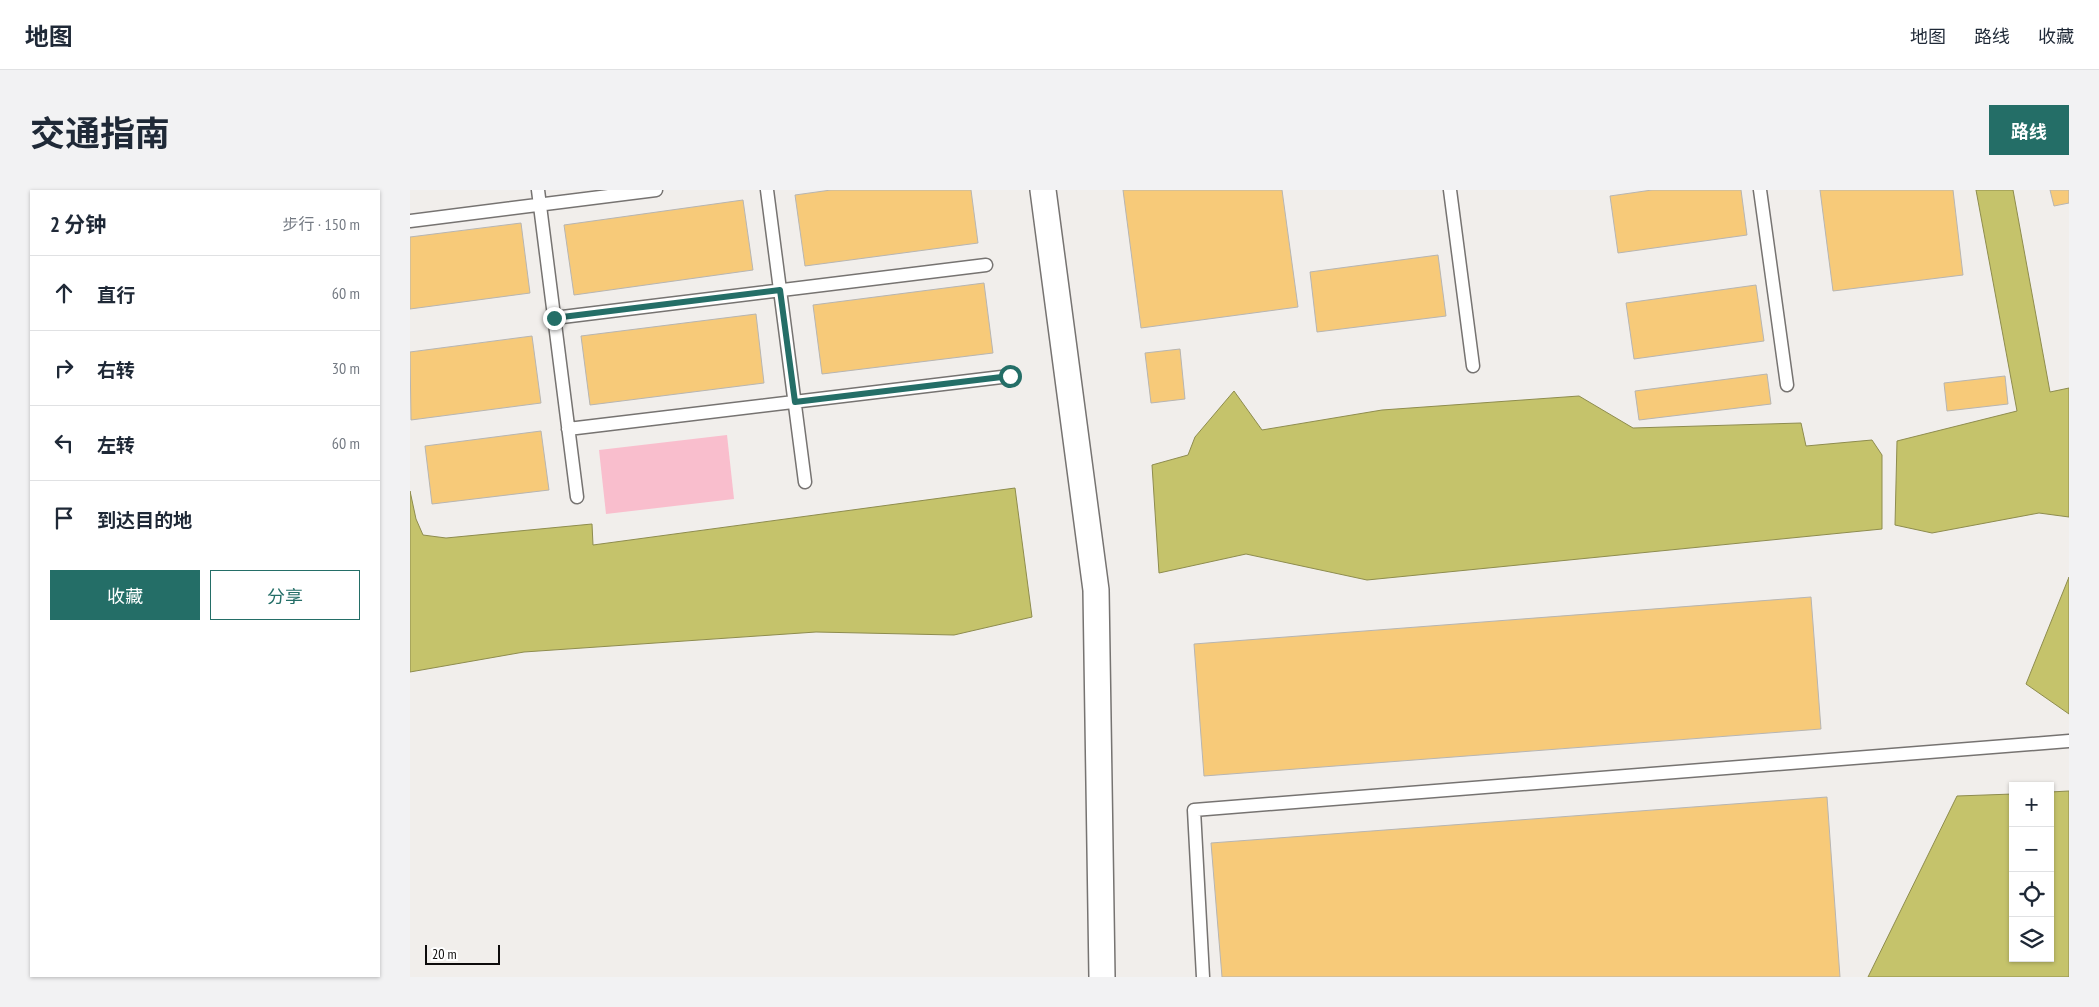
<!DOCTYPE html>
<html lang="zh">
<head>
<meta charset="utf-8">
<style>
	:root { --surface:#fff; --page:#f2f2f3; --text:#1f2937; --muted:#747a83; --line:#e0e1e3; --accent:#246e67 }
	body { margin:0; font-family:"PT Sans Narrow","Noto Sans SC",sans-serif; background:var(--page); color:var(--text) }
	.controls { position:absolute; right:15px; bottom:15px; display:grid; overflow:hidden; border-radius:0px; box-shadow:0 1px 4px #0004 }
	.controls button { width:45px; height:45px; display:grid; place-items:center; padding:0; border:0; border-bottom:1px solid var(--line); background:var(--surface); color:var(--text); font:25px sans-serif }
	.scale { position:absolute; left:15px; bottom:12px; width:75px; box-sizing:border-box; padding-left:5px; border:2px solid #0d0b0b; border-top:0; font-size:14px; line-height:18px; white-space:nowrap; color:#0d0b0b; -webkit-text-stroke:4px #fff; paint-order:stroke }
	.stop { position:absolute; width:15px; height:15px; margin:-11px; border:4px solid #246e67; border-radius:50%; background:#fff }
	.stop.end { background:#246e67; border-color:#fff; box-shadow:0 1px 5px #0008 }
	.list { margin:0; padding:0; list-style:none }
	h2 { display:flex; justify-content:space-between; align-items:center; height:65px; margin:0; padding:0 20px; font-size:21px }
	h2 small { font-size:16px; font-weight:400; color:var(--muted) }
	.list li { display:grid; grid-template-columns:32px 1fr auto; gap:15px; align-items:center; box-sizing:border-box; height:75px; padding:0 20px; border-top:1px solid var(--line) }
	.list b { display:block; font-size:19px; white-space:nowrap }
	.list em { font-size:16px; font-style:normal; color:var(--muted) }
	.actions { display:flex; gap:10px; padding:15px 20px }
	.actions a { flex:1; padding:11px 0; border:1px solid var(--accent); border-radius:0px; text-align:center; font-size:18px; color:var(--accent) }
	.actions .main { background:var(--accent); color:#fff }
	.icon { flex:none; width:28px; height:28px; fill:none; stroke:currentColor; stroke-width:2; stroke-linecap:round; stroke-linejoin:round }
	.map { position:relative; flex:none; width:1659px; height:787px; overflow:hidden; border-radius:0px }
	header { display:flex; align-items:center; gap:30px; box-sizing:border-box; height:70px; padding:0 25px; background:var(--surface); border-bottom:1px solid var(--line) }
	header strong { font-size:24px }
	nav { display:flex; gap:28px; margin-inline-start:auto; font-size:18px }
	.intro { display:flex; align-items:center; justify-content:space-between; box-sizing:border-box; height:120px; padding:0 30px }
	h1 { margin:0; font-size:35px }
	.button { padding:12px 22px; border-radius:0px; background:var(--accent); color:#fff; font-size:18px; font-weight:700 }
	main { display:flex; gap:30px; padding:0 30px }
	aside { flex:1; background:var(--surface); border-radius:0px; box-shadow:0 1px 4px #0004 }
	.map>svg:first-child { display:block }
	.green { fill:#f9becd }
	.water { fill:#c5c36b; stroke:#8e8c4e }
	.building { fill:#f7ca79; stroke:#b7b5b2 }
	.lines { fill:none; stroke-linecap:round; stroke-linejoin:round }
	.lane-casing { stroke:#767371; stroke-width:15 }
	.street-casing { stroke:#767371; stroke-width:28 }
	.lane { stroke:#fff; stroke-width:12 }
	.street { stroke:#fff; stroke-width:25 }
	.route { stroke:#246e67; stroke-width:6 }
</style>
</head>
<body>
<header>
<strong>地图</strong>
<nav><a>地图</a><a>路线</a><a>收藏</a></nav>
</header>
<div class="intro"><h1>交通指南</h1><a class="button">路线</a></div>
<main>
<aside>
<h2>2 分钟<small>步行 · 150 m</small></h2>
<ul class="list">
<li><svg class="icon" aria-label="ahead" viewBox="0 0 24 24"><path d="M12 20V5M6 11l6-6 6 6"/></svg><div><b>直行</b></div><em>60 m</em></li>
<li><svg class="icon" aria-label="right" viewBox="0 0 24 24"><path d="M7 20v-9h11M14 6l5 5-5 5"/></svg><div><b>右转</b></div><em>30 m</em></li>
<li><svg class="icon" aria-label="left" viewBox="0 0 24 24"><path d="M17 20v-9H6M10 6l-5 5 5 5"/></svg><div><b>左转</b></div><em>60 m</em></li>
<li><svg class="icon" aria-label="arrive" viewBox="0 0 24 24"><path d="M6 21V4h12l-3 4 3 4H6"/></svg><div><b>到达目的地</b></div></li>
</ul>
<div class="actions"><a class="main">收藏</a><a>分享</a></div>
</aside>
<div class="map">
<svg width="1659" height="787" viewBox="0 0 1659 787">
	<rect width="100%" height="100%" fill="#f1eeeb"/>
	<!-- green -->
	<path class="green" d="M317,245L324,309L196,324L189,260Z"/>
	<!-- water -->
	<path class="water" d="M1566,0H1603L1640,202L1659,198V327L1629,323L1522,343L1485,335L1487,251L1607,221Z
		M824,201L852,240L972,220L1169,206L1223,238L1391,233L1396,256L1462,250L1472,265V339L957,390L836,364L749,383L742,275L778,265L785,247Z
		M605,298L622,427L544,445L406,442L114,462L0,482V301L6,329L13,345L36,348L182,334L183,355Z
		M1659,387V524L1616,494Z
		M1659,601V787H1458L1547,606L1603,604V768H1640V602Z"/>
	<!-- building -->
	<path class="building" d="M421,0H561L568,53L395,76L385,5Z
		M713,0H872L888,117L731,138Z
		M1242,0H1331L1337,45L1208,63L1200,6Z
		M1410,0H1543L1553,85L1423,101Z
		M1640,0H1659V13L1644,16Z
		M333,10L343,80L164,105L154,35Z
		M111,33L120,103L0,119V47Z
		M1028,65L1036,126L907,142L900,82Z
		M574,93L583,163L412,184L403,115Z
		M1346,95L1354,151L1224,169L1216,113Z
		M346,124L354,193L180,215L171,146Z
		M122,146L131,213L1,230L0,162Z
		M770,159L775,209L741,213L735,163Z
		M1357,184L1361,214L1229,230L1225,201Z
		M1595,186L1598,214L1537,221L1534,193Z
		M131,241L139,300L22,314L15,256Z
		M1401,407L1411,539L794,586L784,454Z
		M1417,607L1430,787H812L801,653Z"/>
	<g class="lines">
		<!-- lane casing -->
		<g class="lane-casing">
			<path id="lane" d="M128,0L167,307
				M357,0L395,292
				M1040,0L1063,176
				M1350,0L1377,195
				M0,31L246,0
				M144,128L576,75
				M158,239L600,186
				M793,787L784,620L1659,551"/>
		</g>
		<!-- street casing -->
		<g class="street-casing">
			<path id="street" d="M633,0L686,400L692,787"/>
		</g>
		<!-- lane -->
		<use href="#lane" class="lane"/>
		<!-- street -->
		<use href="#street" class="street"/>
	</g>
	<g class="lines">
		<!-- route -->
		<path class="route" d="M144,128L370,100L385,212L600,186"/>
	</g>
</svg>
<div class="controls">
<button>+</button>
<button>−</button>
<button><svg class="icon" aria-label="locate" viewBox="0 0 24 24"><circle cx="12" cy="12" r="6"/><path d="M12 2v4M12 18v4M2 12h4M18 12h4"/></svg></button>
<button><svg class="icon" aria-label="layers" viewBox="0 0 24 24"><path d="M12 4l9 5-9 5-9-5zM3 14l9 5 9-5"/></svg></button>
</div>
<div class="scale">20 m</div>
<div class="stop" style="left:600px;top:186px"></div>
<div class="stop end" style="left:144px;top:128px"></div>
</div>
</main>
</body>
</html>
